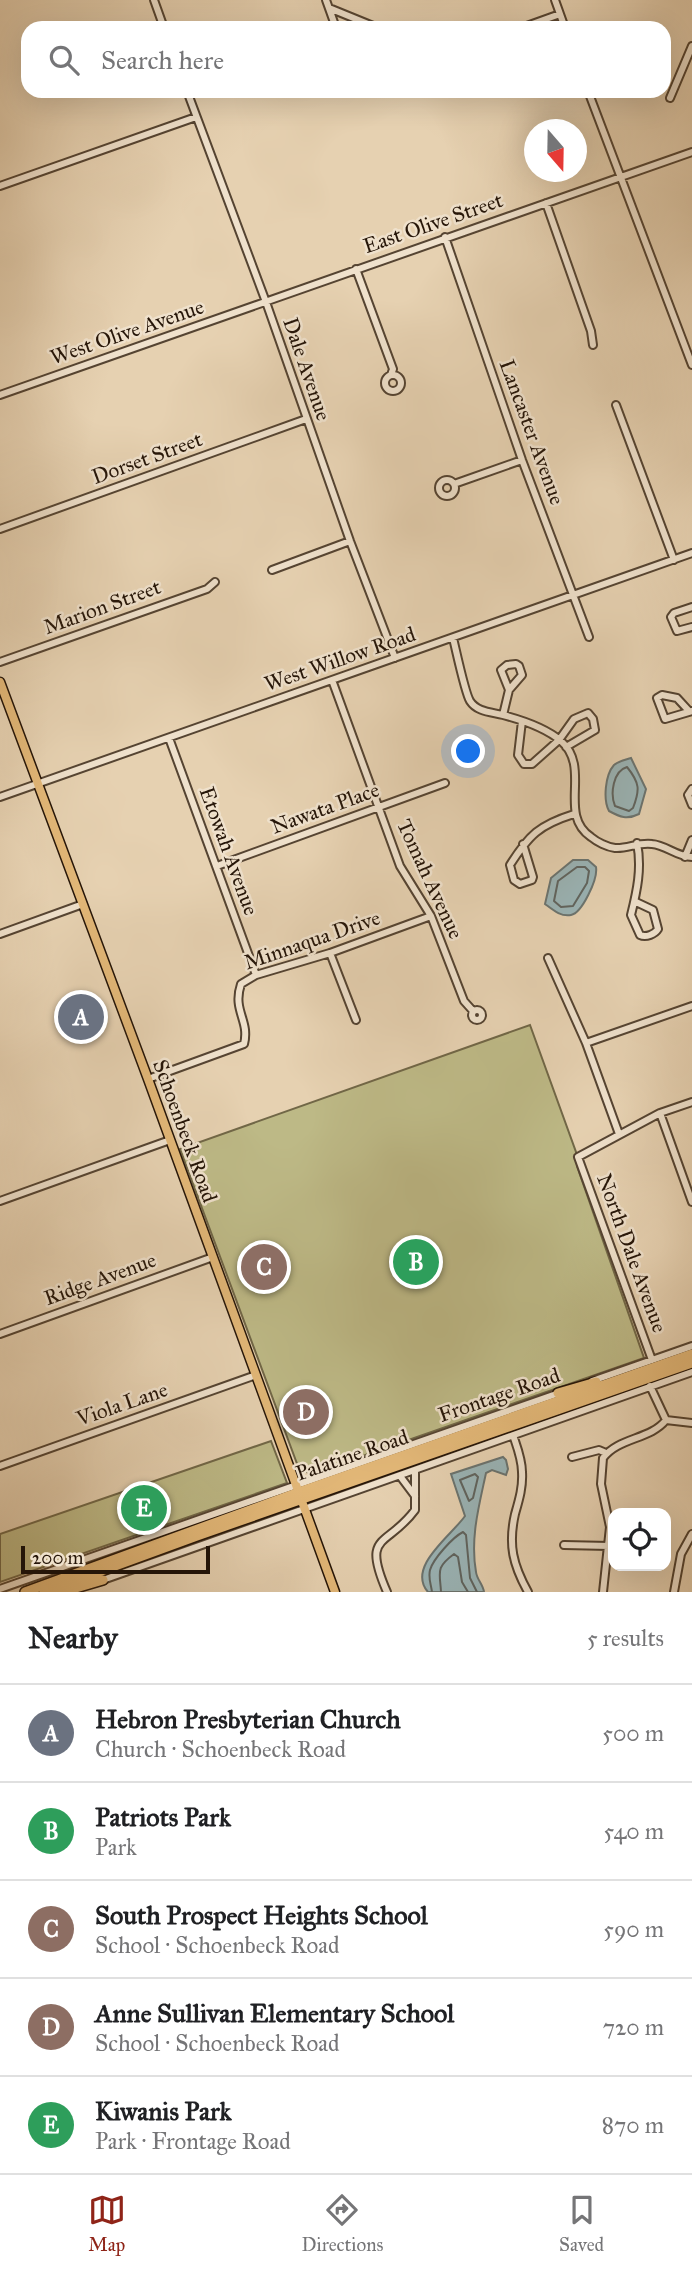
<!DOCTYPE html>
<html lang="en">
<head>
<meta charset="utf-8">
<style>
	:root { --surface:#fff; --page:#f6f6f6; --text:#202124; --muted:#757577; --line:#e0e0e0; --accent:#8f2418 }
	body { margin:0; font-family:"IM FELL Great Primer",serif; background:var(--page); color:var(--text) }
	.controls { position:absolute; right:21px; bottom:21px; display:grid; overflow:hidden; border-radius:14px; box-shadow:0 7px 28px #0002 }
	.controls button { width:63px; height:63px; display:grid; place-items:center; padding:0; border:0; border-bottom:2px solid var(--line); background:var(--surface); color:var(--text); font:35px sans-serif }
	.compass { position:absolute; left:524px; top:119px; width:63px; height:63px; border-radius:50%; background:var(--surface); box-shadow:0 7px 28px #0002; rotate:160deg }
	.scale { position:absolute; left:21px; bottom:18px; width:189px; box-sizing:border-box; padding-left:7px; border:4px solid #251508; border-top:0; font-size:19px; line-height:24px; white-space:nowrap; color:#251508; -webkit-text-stroke:5px #efe1cc; paint-order:stroke }
	.you { position:absolute; left:469px; top:752px; width:24px; height:24px; margin:-18px; border:5px solid #fff; border-radius:50%; background:#1a73e8; box-shadow:0 0 0 10px #1a73e833 }
	.badge { display:grid; place-items:center; width:46px; height:46px; border-radius:50%; background:var(--accent); color:#fff; font-size:23px; font-weight:700 }
	.pin { position:absolute; translate:-50% -50%; border:4px solid #fff; box-shadow:0 2px 7px #0006 }
	.list { margin:0; padding:0; list-style:none }
	h2 { display:flex; justify-content:space-between; align-items:center; height:91px; margin:0; padding:0 28px; font-size:30px }
	h2 small { font-size:23px; font-weight:400; color:var(--muted) }
	.list li { display:grid; grid-template-columns:46px 1fr auto; gap:21px; align-items:center; box-sizing:border-box; height:98px; padding:0 28px; border-top:2px solid var(--line) }
	.list b { display:block; font-size:26px; white-space:nowrap }
	.list p { margin:0; font-size:23px; white-space:nowrap; color:var(--muted) }
	.list em { font-size:23px; font-style:normal; color:var(--muted) }
	.icon { flex:none; width:38px; height:38px; fill:none; stroke:currentColor; stroke-width:2; stroke-linecap:round; stroke-linejoin:round }
	.map { position:relative; flex:none; width:692px; height:1592px; overflow:hidden }
	.search { position:absolute; background:var(--surface); box-shadow:0 7px 28px #0002; left:21px; right:21px; top:21px; height:77px; display:flex; align-items:center; gap:18px; box-sizing:border-box; padding:0 24px; border-radius:21px; color:var(--muted); font-size:26px }
	.sheet { height:581px; background:var(--surface) }
	nav { display:flex; justify-content:space-around; align-items:center; box-sizing:border-box; height:98px; border-top:2px solid var(--line); background:var(--surface); font-size:19px; color:var(--muted) }
	nav a { display:grid; justify-items:center; gap:4px }
	nav .on { color:var(--accent) }
	.map>svg:first-child { display:block }
	.green { fill:#bdb986; stroke:#716747; stroke-width:2 }
	.water { fill:#9ab4b6; stroke:#6b7470; stroke-width:2 }
	.lines { fill:none; stroke-linecap:round; stroke-linejoin:round }
	.shore { stroke:#60645f; stroke-width:2 }
	.minor-casing { stroke:#554432; stroke-width:10 }
	.major-casing { stroke:#251508; stroke-width:11 }
	.highway-casing { stroke:#251508; stroke-width:12 }
	.minor { stroke:#efe1cc; stroke-width:6 }
	.major { stroke:#e3b878; stroke-width:8 }
	.highway { stroke:#e3b878; stroke-width:9 }
	.labels { text-anchor:middle; dominant-baseline:central; stroke-width:5; stroke-linejoin:round; paint-order:stroke }
	.street-label { font-size:21px; fill:#251508; stroke:#efe1cc }
</style>
</head>
<body>
<div class="map">
<svg width="692" height="1592" viewBox="0 0 692 1592">
	<rect width="100%" height="100%" fill="#e6d1b1"/>
	<filter id="stains"><feTurbulence type="fractalNoise" baseFrequency=".00286" numOctaves="4"/><feColorMatrix values="0 0 0 0 .2 0 0 0 0 .09 0 0 0 0 .02 0 0 0 .5 -.17"/></filter>
	<radialGradient id="worn" r=".72"><stop offset=".6" stop-color="#630" stop-opacity="0"/><stop offset="1" stop-color="#630" stop-opacity=".3"/></radialGradient>
	<!-- green -->
	<path class="green" d="M530,1025L576,1152L577,1166L644,1358L311,1474L299,1469L180,1149Z
		M271,1441L287,1483L0,1582V1534Z"/>
	<!-- water -->
	<path class="water" d="M631,758L646,789L639,814C627,820 620,817 609,811C603,800 605,775 614,765C619,761 625,760 631,758Z
		M573,860H588L596,867C598,879 582,913 571,915C561,917 553,910 545,904L551,878Z
		M503,1457L506,1460L508,1469L506,1475L492,1470L486,1473C479,1506 470,1538 476,1572C477,1580 483,1584 484,1592H428C406,1567 452,1535 465,1516L451,1474Z"/>
	<g class="lines">
		<!-- shore -->
		<path class="shore" d="M627,767C640,783 640,790 633,808L629,811L615,806C610,794 613,771 627,767Z
			M577,867H585L589,871L587,883L573,906L561,907L554,901L558,881Z
			M475,1474L478,1477L473,1498L469,1501L460,1480Z
			M432,1592C431,1584 428,1578 430,1570C433,1559 453,1537 463,1532L466,1535L470,1578L477,1592
			M441,1592C440,1572 435,1568 454,1554L458,1557L462,1582L468,1592"/>
		<!-- minor casing -->
		<g class="minor-casing">
			<path id="minor" d="M154,0L164,28
				M326,0L336,28
				M555,0L565,28
				M329,8L378,28
				M521,28L560,14
				M187,91L266,302L350,541L395,658
				M588,91L692,365
				M670,98L692,46
				M0,186L196,117
				M546,203L591,331L593,345
				M445,237L522,460L589,637
				M356,269L393,369L391,375
				M385 383a8 8 0 1 1 16 0a8 8 0 1 1-16 0Z
				M0,395L692,152
				M616,405L674,560
				M439 488a8 8 0 1 1 16 0a8 8 0 1 1-16 0Z
				M454,484L522,460
				M0,529L306,419
				M272,570L350,541
				M692,607L674,613L671,617L677,631L692,627
				M453,638C456,650 465,693 470,701C477,712 491,712 503,715C522,720 546,728 561,741C592,768 557,814 591,837C597,842 607,847 615,848C627,849 639,842 652,844C666,845 677,857 692,857
				M0,662L207,589L215,582
				M332,680L400,866L431,916L464,1001L473,1011
				M689,711L677,698L662,695L657,698L665,719L692,711
				M503,715L509,690L522,675L519,666L516,664L507,665L501,670L509,690
				M522,721L518,755L524,764H532L559,740L574,719L588,713L593,719L595,730L566,747
				M169,738L256,975
				M692,789L688,795L692,805
				M0,797L692,553
				M523,844L533,877L532,880L520,884L514,880L510,865C529,835 539,825 574,814
				M685,857L692,840
				M217,866L445,783
				M636,902L653,910L658,929C655,934 646,938 640,935L631,915C637,891 642,868 637,843
				M0,934L83,904
				M330,953L356,1020
				M548,958L586,1043L619,1134
				M472 1015a5 5 0 1 1 10 0a5 5 0 1 1-10 0Z
				M586,1043L692,1006
				M148,1079L244,1044C250,1020 232,1011 241,984L256,975L330,953L431,916
				M660,1113L692,1202
				M0,1201L170,1140
				M0,1334L213,1257
				M652,1360L578,1157L660,1113L692,1102
				M592,1381L692,1346
				M650,1386L666,1420L692,1423
				M513,1435C517,1447 522,1459 522,1472C523,1487 519,1500 515,1514C508,1545 513,1565 528,1592
				M572,1457L599,1450L606,1453
				M0,1466L256,1375
				M400,1476L415,1496
				M564,1545L609,1546
				M100,1581L692,1372
				M0,1589L562,1392
				M387,1592C361,1532 387,1548 415,1510V1470
				M603,1592L610,1527L601,1484L603,1458C619,1437 650,1440 666,1420
				M674,1592L681,1554L692,1534"/>
		</g>
		<!-- major casing -->
		<g class="major-casing">
			<path id="major" d="M0,682L148,1079L335,1592"/>
		</g>
		<!-- highway casing -->
		<g class="highway-casing">
			<path id="highway" d="M558,1393L596,1382
				M25,1592L299,1492L692,1354
				M44,1592L197,1536L692,1363
				M62,1592L103,1580"/>
		</g>
		<!-- minor -->
		<use href="#minor" class="minor"/>
		<!-- major -->
		<use href="#major" class="major"/>
		<!-- highway -->
		<use href="#highway" class="highway"/>
	</g>
	<g class="labels">
		<!-- street labels -->
		<g class="street-label">
			<text transform="translate(433 223) rotate(-19)">East Olive Street</text>
			<text transform="translate(127 332) rotate(-19)">West Olive Avenue</text>
			<text transform="translate(307 369) rotate(71)">Dale Avenue</text>
			<text transform="translate(532 432) rotate(70)">Lancaster Avenue</text>
			<text transform="translate(147 458) rotate(-20)">Dorset Street</text>
			<text transform="translate(102 607) rotate(-20)">Marion Street</text>
			<text transform="translate(340 659) rotate(-19)">West Willow Road</text>
			<text transform="translate(325 808) rotate(-20)">Nawata Place</text>
			<text transform="translate(229 851) rotate(70)">Etowah Avenue</text>
			<text transform="translate(430 879) rotate(65)">Tomah Avenue</text>
			<text transform="translate(312 940) rotate(-19)">Minnaqua Drive</text>
			<text transform="translate(185 1131) rotate(70)">Schoenbeck Road</text>
			<text transform="translate(632 1253) rotate(70)">North Dale Avenue</text>
			<text transform="translate(100 1279) rotate(-20)">Ridge Avenue</text>
			<text transform="translate(499 1395) rotate(-19)">Frontage Road</text>
			<text transform="translate(122 1404) rotate(-19)">Viola Lane</text>
			<text transform="translate(352 1455) rotate(-19)">Palatine Road</text>
		</g>
	</g>
	<rect width="100%" height="100%" filter="url(#stains)"/>
	<rect width="100%" height="100%" fill="url(#worn)"/>
</svg>
<div class="controls">
<button><svg class="icon" aria-label="locate" viewBox="0 0 24 24"><circle cx="12" cy="12" r="6"/><path d="M12 2v4M12 18v4M2 12h4M18 12h4"/></svg></button>
</div>
<svg class="compass" viewBox="-18 -18 36 36"><path d="M0-13l5 13h-10z" fill="#e53935"/><path d="M0 13l5-13h-10z" fill="#757577"/></svg>
<div class="scale">200 m</div>
<div class="you"></div>
<div class="pin badge" style="left:81px;top:1017px;background:#6b7280">A</div>
<div class="pin badge" style="left:416px;top:1262px;background:#2e9e5b">B</div>
<div class="pin badge" style="left:264px;top:1267px;background:#8d6e63">C</div>
<div class="pin badge" style="left:306px;top:1412px;background:#8d6e63">D</div>
<div class="pin badge" style="left:144px;top:1508px;background:#2e9e5b">E</div>
<div class="search"><svg class="icon" aria-label="search" viewBox="0 0 24 24"><circle cx="10" cy="10" r="6"/><path d="M15 15l6 6"/></svg>Search here</div>
</div>
<section class="sheet">
<h2>Nearby<small>5 results</small></h2>
<ul class="list">
<li><span class="badge" style="background:#6b7280">A</span><div><b>Hebron Presbyterian Church</b><p>Church · Schoenbeck Road</p></div><em>500 m</em></li>
<li><span class="badge" style="background:#2e9e5b">B</span><div><b>Patriots Park</b><p>Park</p></div><em>540 m</em></li>
<li><span class="badge" style="background:#8d6e63">C</span><div><b>South Prospect Heights School</b><p>School · Schoenbeck Road</p></div><em>590 m</em></li>
<li><span class="badge" style="background:#8d6e63">D</span><div><b>Anne Sullivan Elementary School</b><p>School · Schoenbeck Road</p></div><em>720 m</em></li>
<li><span class="badge" style="background:#2e9e5b">E</span><div><b>Kiwanis Park</b><p>Park · Frontage Road</p></div><em>870 m</em></li>
</ul>
</section>
<nav>
<a class="on"><svg class="icon" aria-label="map" viewBox="0 0 24 24"><path d="M3 6l6-2 6 2 6-2v14l-6 2-6-2-6 2zM9 4v14M15 6v14"/></svg>Map</a>
<a><svg class="icon" aria-label="directions" viewBox="0 0 24 24"><path d="M12 3l9 9-9 9-9-9zM9 14v-3h6M13 9l2 2-2 2"/></svg>Directions</a>
<a><svg class="icon" aria-label="saved" viewBox="0 0 24 24"><path d="M7 4h10v16l-5-4-5 4z"/></svg>Saved</a>
</nav>
</body>
</html>
